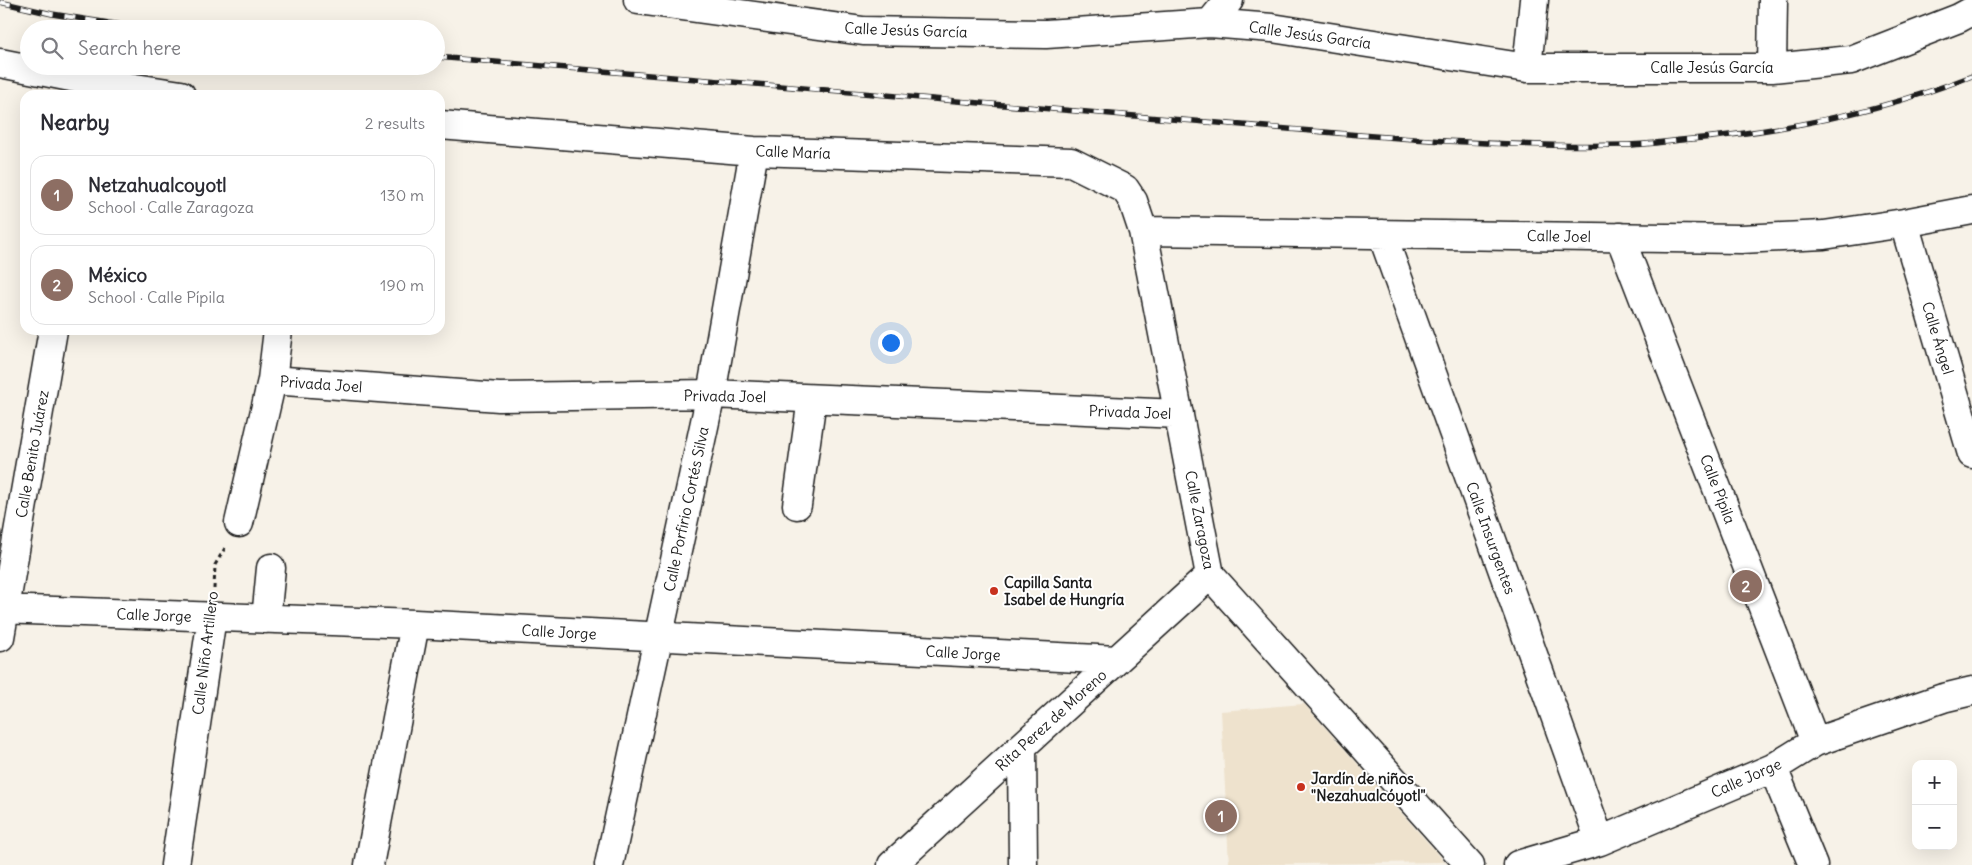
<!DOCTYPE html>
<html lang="en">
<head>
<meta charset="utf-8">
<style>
	:root { --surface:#fff; --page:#f7f7f7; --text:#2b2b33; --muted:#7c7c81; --line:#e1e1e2; --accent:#c8321e }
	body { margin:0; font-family:Delius,sans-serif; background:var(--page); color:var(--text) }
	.controls { position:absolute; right:15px; bottom:15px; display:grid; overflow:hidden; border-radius:10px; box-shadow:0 5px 20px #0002 }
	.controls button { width:45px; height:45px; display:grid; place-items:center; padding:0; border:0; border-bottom:1px solid var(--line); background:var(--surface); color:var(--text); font:25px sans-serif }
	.you { position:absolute; left:890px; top:342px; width:18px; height:18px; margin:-12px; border:4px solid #fff; border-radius:50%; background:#1a73e8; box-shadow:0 0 0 8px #1a73e833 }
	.badge { display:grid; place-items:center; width:32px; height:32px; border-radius:50%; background:var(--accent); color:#fff; font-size:16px; font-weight:700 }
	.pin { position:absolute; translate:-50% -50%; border:2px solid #fff; box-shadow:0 1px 5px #0006 }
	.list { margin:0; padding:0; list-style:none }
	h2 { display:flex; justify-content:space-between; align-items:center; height:65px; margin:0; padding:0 20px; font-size:21px }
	h2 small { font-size:16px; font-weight:400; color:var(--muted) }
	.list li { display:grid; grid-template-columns:32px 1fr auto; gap:15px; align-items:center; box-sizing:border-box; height:80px; margin:0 10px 10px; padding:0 10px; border:1px solid var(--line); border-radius:15px }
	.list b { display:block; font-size:19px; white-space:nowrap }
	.list p { margin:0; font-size:16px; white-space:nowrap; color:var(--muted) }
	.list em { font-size:16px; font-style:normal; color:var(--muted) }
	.icon { flex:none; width:28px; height:28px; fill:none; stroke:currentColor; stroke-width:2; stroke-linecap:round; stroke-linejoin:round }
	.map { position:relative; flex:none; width:1972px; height:865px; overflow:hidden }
	.search { position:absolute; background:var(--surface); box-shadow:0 5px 20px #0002; left:20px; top:20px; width:425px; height:55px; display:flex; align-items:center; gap:12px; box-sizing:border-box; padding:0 18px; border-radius:28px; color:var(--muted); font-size:19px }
	.panel { position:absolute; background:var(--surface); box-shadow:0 5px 20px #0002; left:20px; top:90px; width:425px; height:245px; border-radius:15px }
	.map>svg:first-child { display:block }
	.built { fill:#eee2cd }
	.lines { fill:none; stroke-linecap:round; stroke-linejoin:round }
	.minor-casing { stroke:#1c1c1c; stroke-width:31 }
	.path { stroke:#1c1c1c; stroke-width:3; stroke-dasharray:4 4; stroke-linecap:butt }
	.minor { stroke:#fff; stroke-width:28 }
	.rail-casing { stroke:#1c1c1c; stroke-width:5.5 }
	.rail { stroke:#fff; stroke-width:4; stroke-dasharray:11; stroke-linecap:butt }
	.poi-dot { fill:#c8321e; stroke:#fff; stroke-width:2 }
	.labels { text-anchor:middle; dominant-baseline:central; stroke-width:4; stroke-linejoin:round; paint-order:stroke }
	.street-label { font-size:15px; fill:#1c1c1c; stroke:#fff }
	.poi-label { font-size:15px; font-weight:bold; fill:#1c1c1c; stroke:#fff; text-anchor:start }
</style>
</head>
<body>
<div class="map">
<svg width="1972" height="865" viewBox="0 0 1972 865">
	<rect width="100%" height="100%" fill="#f7f2e8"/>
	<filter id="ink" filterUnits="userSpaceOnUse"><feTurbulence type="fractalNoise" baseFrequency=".02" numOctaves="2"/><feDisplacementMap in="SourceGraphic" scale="10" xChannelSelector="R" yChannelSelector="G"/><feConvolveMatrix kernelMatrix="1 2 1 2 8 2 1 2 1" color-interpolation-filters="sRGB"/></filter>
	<g filter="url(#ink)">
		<!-- built -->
		<path class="built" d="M1304,704L1445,862L1229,865L1221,711Z"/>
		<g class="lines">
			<!-- minor casing -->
			<g class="minor-casing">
				<path id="minor" d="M638,0L863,31L1046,34L1210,23L1272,28L1527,68H1772L1851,60L1959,18L1972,11
					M1210,23L1229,0
					M0,63L96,82L181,95
					M1527,68L1534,0
					M1772,68L1773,0
					M440,125L754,151L1071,162L1125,189L1133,201L1143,231L1210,575L1470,865
					M1904,223L1972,454
					M1143,231L1741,239L1824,235L1904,223L1972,210
					M1382,234L1600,841
					M1620,237L1815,742
					M272,380L499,397L711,394L1179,414
					M797,505L812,399
					M239,523L272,380L278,330
					M0,609L415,624L1117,660
					M266,619L271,568
					M0,637L53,330
					M1022,747L1023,865
					M1773,768L1813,865
					M175,865L212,617
					M369,865L415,624
					M609,865L711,394L754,151
					M892,865L1210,575
					M1518,865L1600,841L1773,768L1815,742L1943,698L1972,691"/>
			</g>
			<!-- path -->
			<path class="path" d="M214,589L215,565L225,548"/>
			<!-- minor -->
			<use href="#minor" class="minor"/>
			<!-- rail casing -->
			<g class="rail-casing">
				<path id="rail" d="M0,2L52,14L147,29
					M436,57L1360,135C1448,142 1536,147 1625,145C1643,145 1662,142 1681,140C1779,132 1880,112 1972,76"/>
			</g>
			<!-- rail -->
			<use href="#rail" class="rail"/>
		</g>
	</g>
	<!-- markers -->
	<g class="poi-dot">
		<circle cx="994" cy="591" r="5"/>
		<circle cx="1301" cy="787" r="5"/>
	</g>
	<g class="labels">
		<!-- street labels -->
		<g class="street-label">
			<text transform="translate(906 30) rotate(2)">Calle Jesús García</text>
			<text transform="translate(1310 35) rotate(8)">Calle Jesús García</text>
			<text x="1712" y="67">Calle Jesús García</text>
			<text transform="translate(793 152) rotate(2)">Calle María</text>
			<text transform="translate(1559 236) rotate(1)">Calle Joel</text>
			<text transform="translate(1938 338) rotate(73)">Calle Ángel</text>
			<text transform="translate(321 384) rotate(4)">Privada Joel</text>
			<text transform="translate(725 396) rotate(1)">Privada Joel</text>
			<text transform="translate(1130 412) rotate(2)">Privada Joel</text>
			<text transform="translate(32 454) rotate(-80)">Calle Benito Juárez</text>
			<text transform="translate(1718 489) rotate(69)">Calle Pípila</text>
			<text transform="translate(686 509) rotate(-78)">Calle Porfirio Cortés Silva</text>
			<text transform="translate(1200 520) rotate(79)">Calle Zaragoza</text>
			<text transform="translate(1491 538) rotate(70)">Calle Insurgentes</text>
			<text transform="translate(154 615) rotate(2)">Calle Jorge</text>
			<text transform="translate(559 632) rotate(3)">Calle Jorge</text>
			<text transform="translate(205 653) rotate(-83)">Calle Niño Artillero</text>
			<text transform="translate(963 653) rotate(3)">Calle Jorge</text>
			<text transform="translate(1051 720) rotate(-42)">Rita Perez de Moreno</text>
			<text transform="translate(1746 778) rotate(-24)">Calle Jorge</text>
		</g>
		<!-- poi labels -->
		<g class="poi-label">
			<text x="1004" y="582">Capilla Santa<tspan x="1004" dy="17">Isabel de Hungría</tspan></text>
			<text x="1311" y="778">Jardín de niños<tspan x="1311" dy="17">"Nezahualcóyotl"</tspan></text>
		</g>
	</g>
</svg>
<div class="controls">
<button>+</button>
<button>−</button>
</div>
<div class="you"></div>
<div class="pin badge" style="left:1221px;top:816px;background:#8d6e63">1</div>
<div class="pin badge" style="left:1746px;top:586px;background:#8d6e63">2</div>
<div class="search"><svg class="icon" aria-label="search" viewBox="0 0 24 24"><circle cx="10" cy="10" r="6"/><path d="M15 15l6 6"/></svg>Search here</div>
<section class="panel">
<h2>Nearby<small>2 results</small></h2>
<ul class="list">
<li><span class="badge" style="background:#8d6e63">1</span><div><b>Netzahualcoyotl</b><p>School · Calle Zaragoza</p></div><em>130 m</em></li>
<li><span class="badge" style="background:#8d6e63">2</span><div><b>México</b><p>School · Calle Pípila</p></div><em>190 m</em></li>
</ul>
</section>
</div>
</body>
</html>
